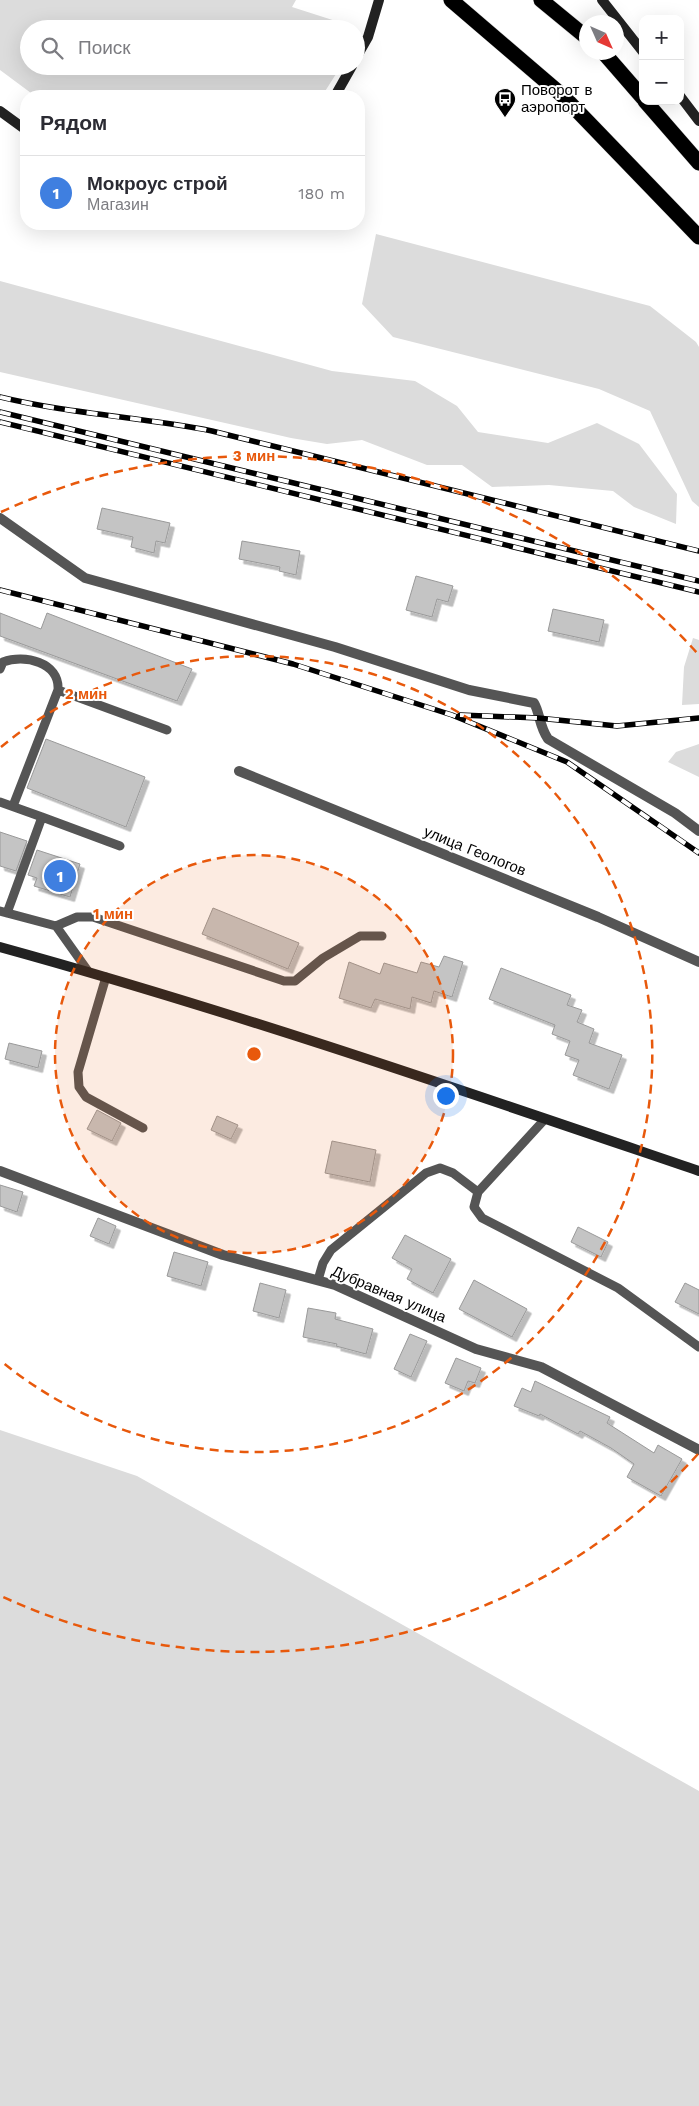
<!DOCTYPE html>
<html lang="ru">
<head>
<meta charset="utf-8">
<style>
	:root { --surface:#fff; --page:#f7f7f7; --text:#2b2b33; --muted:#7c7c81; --line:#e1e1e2; --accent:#7c3aed }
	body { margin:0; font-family:"Work Sans",sans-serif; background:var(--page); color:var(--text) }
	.controls { position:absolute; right:15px; top:15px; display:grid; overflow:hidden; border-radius:10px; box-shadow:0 5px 20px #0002 }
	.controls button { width:45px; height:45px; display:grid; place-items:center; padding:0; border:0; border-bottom:1px solid var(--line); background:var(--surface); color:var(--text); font:25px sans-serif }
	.compass { position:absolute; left:579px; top:15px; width:45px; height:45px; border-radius:50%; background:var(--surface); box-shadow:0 5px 20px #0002; rotate:135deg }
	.you { position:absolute; left:445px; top:1095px; width:18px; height:18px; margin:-12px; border:4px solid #fff; border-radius:50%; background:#1a73e8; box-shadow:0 0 0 8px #1a73e833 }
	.badge { display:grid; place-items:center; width:32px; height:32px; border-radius:50%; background:var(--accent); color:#fff; font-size:16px; font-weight:700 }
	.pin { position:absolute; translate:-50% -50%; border:2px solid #fff; box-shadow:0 1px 5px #0006 }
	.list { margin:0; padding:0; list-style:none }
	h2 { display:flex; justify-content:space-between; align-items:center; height:65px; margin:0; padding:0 20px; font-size:21px }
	h2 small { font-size:16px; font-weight:400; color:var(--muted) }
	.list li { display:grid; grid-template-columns:32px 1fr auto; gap:15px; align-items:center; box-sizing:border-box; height:75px; padding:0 20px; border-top:1px solid var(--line) }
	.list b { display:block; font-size:19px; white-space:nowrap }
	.list p { margin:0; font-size:16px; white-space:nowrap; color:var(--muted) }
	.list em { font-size:16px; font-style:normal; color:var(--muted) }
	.icon { flex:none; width:28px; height:28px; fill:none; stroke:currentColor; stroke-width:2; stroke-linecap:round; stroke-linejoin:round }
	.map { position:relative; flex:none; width:699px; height:2106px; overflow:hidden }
	.search { position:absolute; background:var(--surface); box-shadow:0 5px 20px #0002; left:20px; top:20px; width:345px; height:55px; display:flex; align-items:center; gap:12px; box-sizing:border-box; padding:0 18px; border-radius:28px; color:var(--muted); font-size:19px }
	.panel { position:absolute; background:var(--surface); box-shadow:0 5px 20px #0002; left:20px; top:90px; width:345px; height:140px; border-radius:20px }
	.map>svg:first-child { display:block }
	.green { fill:#dcdcdc }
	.building { fill:#c4c4c4; stroke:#999; filter:url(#shadow) }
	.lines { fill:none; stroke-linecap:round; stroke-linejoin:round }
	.highway-casing { stroke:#dbdbdb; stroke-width:16 }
	.lane { stroke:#555; stroke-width:9 }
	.street { stroke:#555; stroke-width:10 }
	.secondary { stroke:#222; stroke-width:10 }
	.highway { stroke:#000; stroke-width:15 }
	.rail-casing { stroke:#000; stroke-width:5.5 }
	.rail { stroke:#fff; stroke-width:4; stroke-dasharray:11; stroke-linecap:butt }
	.ring { fill:none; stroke:#e8590c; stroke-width:2.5; stroke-dasharray:9 6 }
	.labels { text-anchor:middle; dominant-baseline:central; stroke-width:4; stroke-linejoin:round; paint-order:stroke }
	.poi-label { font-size:15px; fill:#000; stroke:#fff; text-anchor:start }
	.street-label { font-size:15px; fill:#000; stroke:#fff }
	.centre { fill:#e8590c; stroke:#fff; stroke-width:2.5 }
	.ring-label { font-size:15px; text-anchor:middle; font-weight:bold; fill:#e8590c; stroke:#fff; stroke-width:4; stroke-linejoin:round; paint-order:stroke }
</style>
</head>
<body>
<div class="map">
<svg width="699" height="2106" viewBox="0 0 699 2106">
	<defs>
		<filter id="shadow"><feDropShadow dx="4.5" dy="4.5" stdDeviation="0" flood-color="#0004"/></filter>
	</defs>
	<rect width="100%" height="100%" fill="#fff"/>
	<!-- green -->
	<path class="green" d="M0,0H296L292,7L345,24L344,29H29V66H337L336,74L322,96H35L0,70Z
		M376,234L650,306L696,342L699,347V507L692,501L650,411L599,389L393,337L362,304Z
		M0,281L332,371L415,381L457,406L478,432L548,443L597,423L639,444L677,494L676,524L634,507L613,491L549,485L492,487L462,465H427L362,440L327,444L291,438L0,372Z
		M693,638L699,640V704L682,705L684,667Z
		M699,744V777L668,762L676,752Z
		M0,1430L137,1476L699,1791V2106H0Z"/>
	<!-- building -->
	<path class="building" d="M102,508L170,523L165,543L156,541L154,553L131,547L133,537L97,529Z
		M242,541L300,551L296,575L279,571L280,567L239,559Z
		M416,576L453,586L448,602L437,599L432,617L406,610Z
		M553,609L604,620L599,642L548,631Z
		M0,613L41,629L47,613L192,669L177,701L0,636Z
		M46,739L145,777L126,827L27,788Z
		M0,832L27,841L16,871L0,866Z
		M37,850L80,864L70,897L34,886L37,878L28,875Z
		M213,908L299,943L288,969L202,934Z
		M444,956L463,962L452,997L434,991L431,1003L412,997L410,1009L375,999L371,1008L339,998L349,962L380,974L384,963L417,973L421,962L439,967Z
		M501,968L571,995L567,1005L582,1010L577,1022L594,1029L589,1043L622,1055L609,1089L573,1075L579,1060L565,1055L570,1041L552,1034L555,1025L489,999Z
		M9,1043L42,1051L38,1068L5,1059Z
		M97,1110L121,1123L112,1141L87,1129Z
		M217,1116L238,1125L231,1139L211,1130Z
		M332,1141L376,1150L370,1182L325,1173Z
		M0,1185L23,1192L17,1212L0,1206Z
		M98,1218L116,1226L109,1244L90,1236Z
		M578,1227L608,1242L601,1257L571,1242Z
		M405,1235L451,1259L433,1293L407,1279L412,1269L392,1258Z
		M174,1252L208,1262L201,1286L167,1276Z
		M474,1280L527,1309L512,1337L459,1309Z
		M260,1283L286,1290L279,1318L253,1311Z
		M685,1283L699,1290V1314L675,1302Z
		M308,1308L336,1313L335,1319L373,1329L366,1354L336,1346L337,1344L303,1337Z
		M410,1334L427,1341L411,1377L394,1369Z
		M456,1358L481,1368L475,1383L468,1381L464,1391L445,1383Z
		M535,1381L610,1417L607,1423L654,1453L658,1445L682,1459L661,1496L627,1477L634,1464L611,1448L580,1431L578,1434L540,1414L539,1416L514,1406L522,1388L531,1392Z"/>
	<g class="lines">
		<!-- highway casing -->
		<g class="highway-casing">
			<path id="highway" d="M451,0L563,96L699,237
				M541,0L586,37
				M603,52L643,98
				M645,101L699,163"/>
		</g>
		<!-- lane -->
		<path class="lane" d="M0,669L3,662C24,654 60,662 58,690L167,730
			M0,802L42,817
			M13,806L58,690
			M0,911L56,926L88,971
			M7,913L42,817L120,846
			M56,926L77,917H93L284,981H295L323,958L360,936H382
			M106,977L78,1072L79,1087L86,1097L143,1128
			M545,1119L478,1192L474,1207L482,1218L618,1288L699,1347
			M318,1280L323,1263L331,1250L426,1173L440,1168L453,1173L478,1192"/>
		<!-- street -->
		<path class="street" d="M0,518L85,578L335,647L469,690L534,703C540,713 539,726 548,739L675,813L699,831
			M239,771L598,917L699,962
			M0,1171L223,1255L335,1285L476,1349L541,1367L699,1450"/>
		<!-- secondary -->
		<path class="secondary" d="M602,0L643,52
			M356,58L368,37L379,0
			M335,96L352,66
			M680,96L699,121
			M0,111L26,130
			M0,947C236,1012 467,1092 699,1171"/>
		<!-- highway -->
		<use href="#highway" class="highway"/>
		<!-- rail casing -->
		<g class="rail-casing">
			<path id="rail" d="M0,397C70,414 141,417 212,431L699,551
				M0,412L699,581
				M0,422L699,592
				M0,590L293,664L452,715L567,762L699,853
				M460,715L538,718L617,726L699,718"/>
		</g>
		<!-- rail -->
		<use href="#rail" class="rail"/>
	</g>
	<!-- distance rings -->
	<circle cx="254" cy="1054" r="199" fill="#e8590c" fill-opacity=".12"/>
	<g class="ring">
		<circle cx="254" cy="1054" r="199"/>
		<path d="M1 747A398 398 0 1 1 1 1361"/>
		<path d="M698 1454A598 598 0 0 1 1 1596M1 512A598 598 0 0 1 698 654"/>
	</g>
	<!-- icons -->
	<defs>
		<g id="bus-pin" transform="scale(1.125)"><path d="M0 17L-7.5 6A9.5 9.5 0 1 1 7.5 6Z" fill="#000" stroke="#fff"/><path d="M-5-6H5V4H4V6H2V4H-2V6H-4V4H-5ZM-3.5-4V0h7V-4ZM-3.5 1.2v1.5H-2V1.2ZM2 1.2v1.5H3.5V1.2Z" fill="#fff"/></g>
	</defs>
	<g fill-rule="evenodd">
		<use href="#bus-pin" x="505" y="99"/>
	</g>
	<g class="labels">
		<!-- poi labels -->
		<g class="poi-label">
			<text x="521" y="90">Поворот в<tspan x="521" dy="17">аэропорт</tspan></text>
		</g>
		<!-- street labels -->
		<g class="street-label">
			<text transform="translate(475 851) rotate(22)">улица Геологов</text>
			<text transform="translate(389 1294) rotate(23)">Дубравная улица</text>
		</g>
	</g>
	<circle cx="254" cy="1054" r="8" class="centre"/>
	<g class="ring-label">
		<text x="254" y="461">3 мин</text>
		<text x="86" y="699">2 мин</text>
		<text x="113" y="919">1 мин</text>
	</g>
</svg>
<div class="controls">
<button>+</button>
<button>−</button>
</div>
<svg class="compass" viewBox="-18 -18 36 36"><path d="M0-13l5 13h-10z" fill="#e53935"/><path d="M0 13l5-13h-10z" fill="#7c7c81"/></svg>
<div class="you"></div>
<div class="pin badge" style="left:60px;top:876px;background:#3f7fe0">1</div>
<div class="search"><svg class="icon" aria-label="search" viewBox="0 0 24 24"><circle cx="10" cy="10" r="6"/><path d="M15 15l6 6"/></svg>Поиск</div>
<section class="panel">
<h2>Рядом<small></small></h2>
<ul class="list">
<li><span class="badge" style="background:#3f7fe0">1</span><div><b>Мокроус строй</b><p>Магазин</p></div><em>180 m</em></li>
</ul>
</section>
</div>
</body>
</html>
